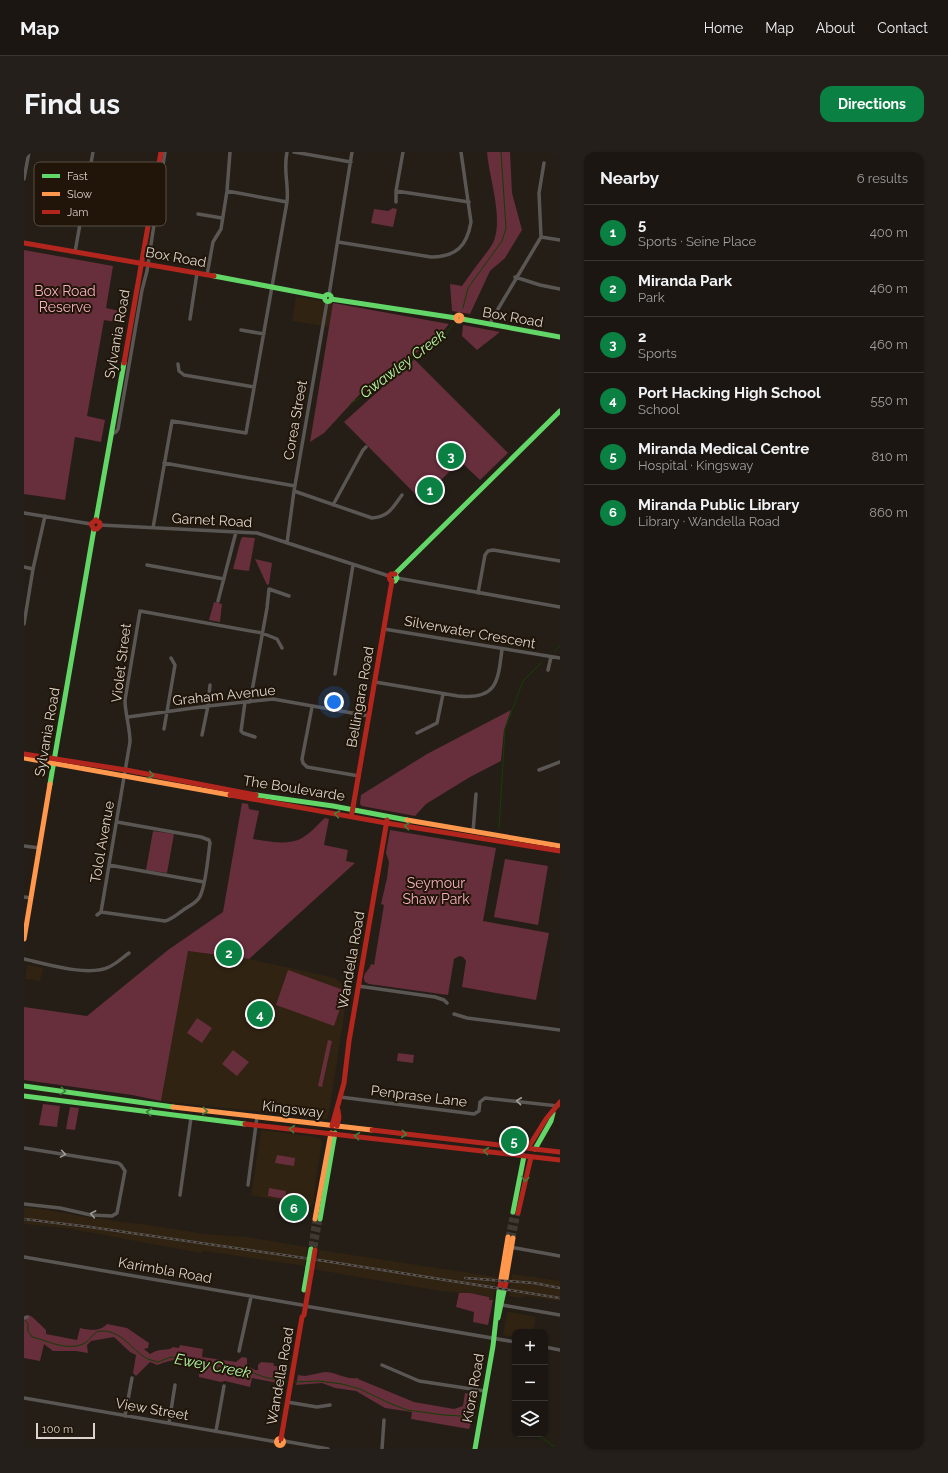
<!DOCTYPE html>
<html lang="en">
<head>
<meta charset="utf-8">
<style>
	:root { --surface:#1b1611; --page:#241f1a; --text:#f1f3f6; --muted:#a09f9f; --line:#393531; --accent:#0b8043 }
	body { margin:0; font-family:Raleway,sans-serif; background:var(--page); color:var(--text) }
	.controls { position:absolute; right:12px; bottom:12px; display:grid; overflow:hidden; border-radius:8px; box-shadow:0 1px 3px #0004 }
	.controls button { width:36px; height:36px; display:grid; place-items:center; padding:0; border:0; border-bottom:1px solid var(--line); background:var(--surface); color:var(--text); font:20px sans-serif }
	.scale { position:absolute; left:12px; bottom:10px; width:59px; box-sizing:border-box; padding-left:4px; border:2px solid #dcd4cc; border-top:0; font-size:11px; line-height:14px; white-space:nowrap; color:#dcd4cc; -webkit-text-stroke:3px #201508; paint-order:stroke }
	.you { position:absolute; left:310px; top:550px; width:14px; height:14px; margin:-10px; border:3px solid #fff; border-radius:50%; background:#1a73e8; box-shadow:0 0 0 6px #1a73e833 }
	.badge { display:grid; place-items:center; width:26px; height:26px; border-radius:50%; background:var(--accent); color:#fff; font-size:13px; font-weight:700 }
	.pin { position:absolute; translate:-50% -50%; border:2px solid #fff; box-shadow:0 1px 4px #0006 }
	.list { margin:0; padding:0; list-style:none }
	h2 { display:flex; justify-content:space-between; align-items:center; height:52px; margin:0; padding:0 16px; font-size:17px }
	h2 small { font-size:13px; font-weight:400; color:var(--muted) }
	.list li { display:grid; grid-template-columns:26px 1fr auto; gap:12px; align-items:center; box-sizing:border-box; height:56px; padding:0 16px; border-top:1px solid var(--line) }
	.list b { display:block; font-size:15px; white-space:nowrap }
	.list p { margin:0; font-size:13px; white-space:nowrap; color:var(--muted) }
	.list em { font-size:13px; font-style:normal; color:var(--muted) }
	.icon { flex:none; width:22px; height:22px; fill:none; stroke:currentColor; stroke-width:2; stroke-linecap:round; stroke-linejoin:round }
	.map { position:relative; flex:none; width:536px; height:1297px; overflow:hidden; border-radius:12px }
	header { display:flex; align-items:center; gap:24px; box-sizing:border-box; height:56px; padding:0 20px; background:var(--surface); border-bottom:1px solid var(--line) }
	header strong { font-size:19px }
	nav { display:flex; gap:22px; margin-inline-start:auto; font-size:14px }
	.intro { display:flex; align-items:center; justify-content:space-between; box-sizing:border-box; height:96px; padding:0 24px }
	h1 { margin:0; font-size:28px }
	.button { padding:10px 18px; border-radius:12px; background:var(--accent); color:#fff; font-size:14px; font-weight:700 }
	main { display:flex; gap:24px; padding:0 24px }
	aside { flex:1; background:var(--surface); border-radius:12px; box-shadow:0 1px 3px #0004 }
	.map>svg:first-child { display:block }
	.built { fill:#312312 }
	.green { fill:#672e3c }
	.lines { fill:none; stroke-linecap:round; stroke-linejoin:round }
	.stream { stroke:#153f02; stroke-width:1 }
	.secondary-tunnel { stroke:#403932; stroke-width:5; stroke-dasharray:5 2.5; stroke-linecap:butt }
	.street { stroke:#5a5653; stroke-width:3.5 }
	.fast { stroke:#63d668; stroke-width:5 }
	.slow { stroke:#ff974d; stroke-width:5 }
	.jam { stroke:#b3261e; stroke-width:5 }
	.rail-casing { stroke:#5a5552; stroke-width:2.5 }
	.rail { stroke:#201508; stroke-width:1; stroke-dasharray:3; stroke-linecap:butt }
	.fast-bridge { stroke:#63d668; stroke-width:5 }
	.jam-bridge { stroke:#b3261e; stroke-width:5 }
	.oneway { stroke:#457f3d }
	.oneway2 { stroke:#a29b96 }
	.labels { text-anchor:middle; dominant-baseline:central; stroke-width:4; stroke-linejoin:round; paint-order:stroke }
	.street-label { font-size:14px; fill:#dcd4cc; stroke:#201508 }
	.park-label { font-size:14px; fill:#f5b1bf; stroke:#201508 }
	.water-label { font-size:15px; font-style:italic; fill:#b4f8a0; stroke:#201508 }
	.key { fill:#201508; stroke:#584e43; stroke-width:1 }
	.key-label { font-size:11px; fill:#dcd4cc }
</style>
</head>
<body>
<header>
<strong>Map</strong>
<nav><a>Home</a><a>Map</a><a>About</a><a>Contact</a></nav>
</header>
<div class="intro"><h1>Find us</h1><a class="button">Directions</a></div>
<main>
<div class="map">
<svg width="536" height="1297" viewBox="0 0 536 1297">
	<rect width="100%" height="100%" fill="#241e17"/>
	<!-- built -->
	<path class="built" d="M272,145L309,151L305,175L268,169Z
		M164,799L225,807L311,826L324,838L304,967L137,949Z
		M5,813L19,816L16,829L1,827L3,814Z
		M237,978L292,985L297,987L298,991L288,1055L227,1043Z
		M0,1055L24,1058L66,1066L88,1068V1069L118,1072L180,1082L223,1085L283,1095L281,1114L180,1099L177,1101L42,1076L0,1072Z
		M295,1098L472,1125L469,1148H465V1145L460,1143L416,1139L294,1118L292,1116Z
		M488,1122L536,1129V1149L501,1144L497,1146L485,1144Z
		M485,1160L512,1165L509,1180H491V1185L479,1183L483,1161Z"/>
	<!-- green -->
	<path class="green" d="M463,0H486L488,41L498,78L481,106L466,119L446,162L428,159L426,132L438,134C445,124 452,114 460,104C463,100 466,96 469,91C480,67 465,26 463,0Z
		M369,56L373,57L369,75L347,71L350,57L364,59Z
		M0,98L89,114L82,156L100,160L98,171L80,168L63,264L81,268L77,290L51,285L41,348L0,342Z
		M309,151L425,172L414,185L389,203L379,215L368,225L354,228L336,242L300,281L286,290Z
		M439,173L476,180L453,198L438,184Z
		M390,207L484,301L456,328L436,309L415,330L420,335L402,353L320,270Z
		M219,385L231,386L225,419L209,417L217,387Z
		M231,407L248,411L245,432L243,433Z
		M190,450L198,452L196,470L185,468Z
		M487,558L480,578L477,609L446,625L402,652L391,664L338,654L336,652L337,643L403,602Z
		M218,651L224,652L225,657L235,659L229,687C243,689 261,693 274,688C284,684 293,673 301,666L305,667L300,693L324,698L322,709L331,711L225,807L164,799L137,949L108,943L0,928V855L63,864L144,798L199,760Z
		M366,678L472,696L459,769L525,781L512,848L438,835L442,809L439,805L435,804L430,807L424,843L345,832L341,830C337,821 345,820 347,812L350,813L360,753L357,752L363,726L365,710L362,701Z
		M129,679L150,682L143,721L122,718Z
		M481,707L524,714L514,773L470,765Z
		M264,818L322,839L310,874L252,853Z
		M173,866L188,876L178,891L163,881Z
		M304,888L308,889L298,935L294,934Z
		M209,898L225,910L213,924L198,912Z
		M374,901L390,903L389,911L373,909Z
		M19,952L36,954L33,975L15,973Z
		M46,955L55,956L51,978L42,977Z
		M253,1003L271,1006L270,1014L251,1011Z
		M245,1036L262,1039L261,1047L244,1044Z
		M435,1141H446L465,1145V1148H469L464,1173L449,1170L450,1160L432,1155Z
		M5,1163C12,1167 16,1173 22,1178V1182L53,1188L56,1176C66,1178 76,1180 83,1172L103,1176L125,1191L124,1196L120,1197L126,1202C136,1195 143,1200 149,1195L155,1196L156,1193L179,1197L178,1205L212,1210L218,1205L223,1206V1214L231,1218H234V1213L237,1210L250,1211L249,1213L254,1215L257,1220L259,1218L261,1219L259,1232L228,1226L226,1235L201,1229L197,1230L175,1225L174,1213C157,1205 150,1207 133,1213L126,1210L112,1224L109,1221L112,1203L106,1200L90,1185L67,1189L63,1193L64,1201L52,1199H29L20,1192L16,1209L0,1206V1166Z
		M301,1220C313,1220 321,1228 334,1226V1227L390,1250L430,1257L439,1254L441,1241L452,1242L451,1259L445,1277L387,1267L388,1260L361,1256L332,1239L311,1236L298,1231L272,1233L274,1223L281,1224Z"/>
	<g class="lines">
		<!-- stream -->
		<path class="stream" d="M439,156L444,136L478,89L482,76L477,0
			M327,251L352,237L421,184L429,172
			M531,499L536,494
			M475,677L481,577L499,529L518,510
			M1,1168L4,1172V1179L8,1185C25,1189 41,1199 59,1192C67,1189 69,1178 78,1179C98,1179 107,1197 122,1206C126,1208 130,1209 134,1210L147,1205L167,1208L192,1215L224,1219L240,1225L263,1230
			M270,1230L295,1229L318,1232L336,1237L365,1251L383,1258L420,1263L452,1265
			M514,1283L534,1297"/>
		<!-- secondary-tunnel -->
		<path class="secondary-tunnel" d="M484,1085L489,1060
			M489,1086L494,1061
			M287,1094L291,1067
			M291,1095L296,1067"/>
		<!-- street -->
		<path class="street" d="M270,0L327,10
			M0,27L5,0
			M203,39L263,50
			M372,39L445,50
			M372,50V39L379,0
			M174,62L198,66
			M517,85L536,88
			M314,90L407,105C432,105 443,94 447,70L437,0
			M51,100L69,0
			M183,123L189,90L197,77L203,39L206,0
			M491,125L516,133L536,137
			M305,143L328,0
			M166,167L173,121
			M466,173L468,167L517,85L515,41L520,11
			M217,178L240,182
			M154,212L155,219L160,223L230,235
			M88,282L92,280L94,277L118,138L123,119L141,0
			M140,311L271,334
			M270,339L348,366C365,365 368,356 378,343
			M309,353L339,298L342,295
			M0,361L67,372
			M76,373L233,381L365,424
			M129,376L148,269L222,281L263,50C265,31 259,20 263,0
			M263,391L270,339L303,150
			M123,413L200,427
			M0,415L9,417
			M373,426L536,455
			M454,441L461,403L464,399L469,398L536,409
			M194,449L212,380
			M0,472L9,417L21,364
			M360,477L536,506
			M524,518L527,505
			M311,522L329,413
			M351,530L434,544C473,548 474,530 478,497
			M221,550L217,579L219,581L231,585
			M226,550L243,456L245,437L265,444
			M288,555L278,607L279,611L283,615L335,624
			M104,565L184,554L249,547L345,564
			M140,577L151,513L147,506
			M393,581L413,571L419,542
			M178,583L184,554L186,533
			M515,618L536,610
			M449,680L452,642
			M0,694L16,696
			M85,713L180,730
			M0,745L7,746
			M77,760L141,769C148,767 152,763 158,759C163,755 171,752 175,746C182,736 184,703 186,691L185,688L177,685L93,670
			M73,763L77,760L106,590C106,575 101,562 101,548L116,459L238,481L253,487L258,496
			M0,807C22,812 65,825 85,815C92,812 98,806 105,801
			M334,834L411,845L420,848L423,851
			M430,862L443,866L536,878
			M316,945L450,962L455,959L456,950L461,946L534,954
			M0,996L94,1011L97,1013L101,1019L93,1061L88,1064L67,1063L36,1056L0,1052
			M224,1033L233,965
			M156,1043L167,966
			M486,1095L536,1104
			M0,1105L278,1153
			M478,1153L536,1163
			M281,1154L491,1190
			M0,1166L3,1165
			M521,1195L536,1198
			M215,1199L227,1145
			M358,1213L395,1229L461,1239
			M0,1246L253,1290
			M263,1250L293,1255L306,1253
			M101,1264L108,1226
			M145,1271L151,1233
			M192,1279L200,1234
			M260,1289L304,1297
			M358,1297L360,1268"/>
		<!-- fast -->
		<path class="fast" d="M190,124L300,145
			M300.5 146a3.5 3.5 0 1 1 7 0a3.5 3.5 0 1 1-7 0Z
			M307,147L432,166
			M438,167L536,185
			M72,368L100,211
			M371,422L536,259
			M368,429H371L373,426L371,422
			M26,632L70,377
			M232,643L309,654L383,668
			M0,934L149,955
			M0,944L221,972
			M511,997L527,969L529,961
			M489,1060L500,1004
			M296,1067L311,981
			M280,1138L284,1115
			M474,1166L480,1139
			M451,1297L469,1194L475,1139"/>
		<!-- slow -->
		<path class="slow" d="M432 166a3 3 0 1 1 6 0a3 3 0 1 1-6 0Z
			M0,606L206,643
			M383,668L536,694
			M0,787L26,632
			M149,955L348,978
			M291,1067L307,981
			M477,1127L484,1085
			M482,1127L489,1086
			M252.5 1290a3.5 3.5 0 1 1 7 0a3.5 3.5 0 1 1-7 0Z"/>
		<!-- jam -->
		<path class="jam" d="M0,91L190,124
			M100,211L137,0
			M70,377H73L76,374V371L72,368
			M70,377L67,372L72,368
			M368,429L366,428L365,424L367,422H371
			M0,602L102,618L232,643
			M206,643L362,671L536,699
			M328,661L368,429
			M221,972L536,1008
			M308,974L320,931L325,889L363,668
			M313,974L315,966L314,958
			M348,978L536,1000
			M504,996L522,967L536,950
			M494,1061L507,1005
			M476,1134L477,1130
			M481,1135L482,1131
			M257,1287L278,1165L280,1163L288,1116"/>
		<!-- rail casing -->
		<g class="rail-casing">
			<path id="rail" d="M0,1067L66,1075L301,1109L536,1146
				M441,1126L510,1131L536,1136"/>
		</g>
		<!-- rail -->
		<use href="#rail" class="rail"/>
		<!-- fast-bridge -->
		<path class="fast-bridge" d="M284,1115L287,1097"/>
		<!-- jam-bridge -->
		<path class="jam-bridge" d="M288,1116L291,1098"/>
	</g>
	<!-- one-way arrows -->
	<defs><path id="oneway-chevron" d="M-2-3.5L2.5 0L-2 3.5" fill="none" stroke-width="1.6" stroke-linecap="round" stroke-linejoin="round"/></defs>
	<g class="oneway">
		<use href="#oneway-chevron" transform="translate(127 623) rotate(13)"/>
		<use href="#oneway-chevron" transform="translate(313 662) rotate(-169)"/>
		<use href="#oneway-chevron" transform="translate(383 674) rotate(-171)"/>
		<use href="#oneway-chevron" transform="translate(39 939) rotate(8)"/>
		<use href="#oneway-chevron" transform="translate(181 959) rotate(6)"/>
		<use href="#oneway-chevron" transform="translate(125 960) rotate(-173)"/>
		<use href="#oneway-chevron" transform="translate(268 977) rotate(-173)"/>
		<use href="#oneway-chevron" transform="translate(380 982) rotate(6)"/>
		<use href="#oneway-chevron" transform="translate(333 984) rotate(-173)"/>
		<use href="#oneway-chevron" transform="translate(462 999) rotate(-173)"/>
		<use href="#oneway-chevron" transform="translate(501 1027) rotate(101)"/>
	</g>
	<g class="oneway2">
		<use href="#oneway-chevron" transform="translate(495 949) rotate(-174)"/>
		<use href="#oneway-chevron" transform="translate(39 1002) rotate(9)"/>
		<use href="#oneway-chevron" transform="translate(69 1062) rotate(-169)"/>
	</g>
	<g class="labels">
		<!-- street labels -->
		<g class="street-label">
			<text transform="translate(152 105) rotate(10)">Box Road</text>
			<text transform="translate(489 165) rotate(10)">Box Road</text>
			<text transform="translate(93 182) rotate(-80)">Sylvania Road</text>
			<text transform="translate(271 268) rotate(-80)">Corea Street</text>
			<text transform="translate(188 368) rotate(3)">Garnet Road</text>
			<text transform="translate(446 480) rotate(10)">Silverwater Crescent</text>
			<text transform="translate(97 511) rotate(-83)">Violet Street</text>
			<text transform="translate(200 543) rotate(-6)">Graham Avenue</text>
			<text transform="translate(336 545) rotate(-80)">Bellingara Road</text>
			<text transform="translate(23 580) rotate(-80)">Sylvania Road</text>
			<text transform="translate(270 636) rotate(9)">The Boulevarde</text>
			<text transform="translate(78 690) rotate(-80)">Tolol Avenue</text>
			<text transform="translate(327 808) rotate(-80)">Wandella Road</text>
			<text transform="translate(395 944) rotate(7)">Penprase Lane</text>
			<text transform="translate(269 957) rotate(7)">Kingsway</text>
			<text transform="translate(141 1118) rotate(10)">Karimbla Road</text>
			<text transform="translate(256 1224) rotate(-80)">Wandella Road</text>
			<text transform="translate(449 1236) rotate(-80)">Kiora Road</text>
			<text transform="translate(128 1257) rotate(10)">View Street</text>
		</g>
		<!-- park labels -->
		<g class="park-label">
			<text x="41" y="139">Box Road<tspan x="41" dy="16">Reserve</tspan></text>
			<text x="412" y="731">Seymour<tspan x="412" dy="16">Shaw Park</tspan></text>
		</g>
		<!-- water labels -->
		<g class="water-label">
			<text transform="translate(379 212) rotate(-37)">Gwawley Creek</text>
			<text transform="translate(189 1214) rotate(11)">Ewey Creek</text>
		</g>
	</g>
	<!-- legend -->
	<rect x="10" y="10" width="132" height="64" rx="6" class="key"/>
	<rect x="18" y="22" width="18" height="4" fill="#63d668"/>
	<rect x="18" y="40" width="18" height="4" fill="#ff974d"/>
	<rect x="18" y="58" width="18" height="4" fill="#b3261e"/>
	<g class="key-label">
		<text x="43" y="28">Fast</text>
		<text x="43" y="46">Slow</text>
		<text x="43" y="64">Jam</text>
	</g>
</svg>
<div class="controls">
<button>+</button>
<button>−</button>
<button><svg class="icon" aria-label="layers" viewBox="0 0 24 24"><path d="M12 4l9 5-9 5-9-5zM3 14l9 5 9-5"/></svg></button>
</div>
<div class="scale">100 m</div>
<div class="you"></div>
<div class="pin badge" style="left:406px;top:338px">1</div>
<div class="pin badge" style="left:205px;top:801px">2</div>
<div class="pin badge" style="left:427px;top:304px">3</div>
<div class="pin badge" style="left:236px;top:862px">4</div>
<div class="pin badge" style="left:490px;top:989px">5</div>
<div class="pin badge" style="left:270px;top:1056px">6</div>
</div>
<aside>
<h2>Nearby<small>6 results</small></h2>
<ul class="list">
<li><span class="badge">1</span><div><b>5</b><p>Sports · Seine Place</p></div><em>400 m</em></li>
<li><span class="badge">2</span><div><b>Miranda Park</b><p>Park</p></div><em>460 m</em></li>
<li><span class="badge">3</span><div><b>2</b><p>Sports</p></div><em>460 m</em></li>
<li><span class="badge">4</span><div><b>Port Hacking High School</b><p>School</p></div><em>550 m</em></li>
<li><span class="badge">5</span><div><b>Miranda Medical Centre</b><p>Hospital · Kingsway</p></div><em>810 m</em></li>
<li><span class="badge">6</span><div><b>Miranda Public Library</b><p>Library · Wandella Road</p></div><em>860 m</em></li>
</ul>
</aside>
</main>
</body>
</html>
